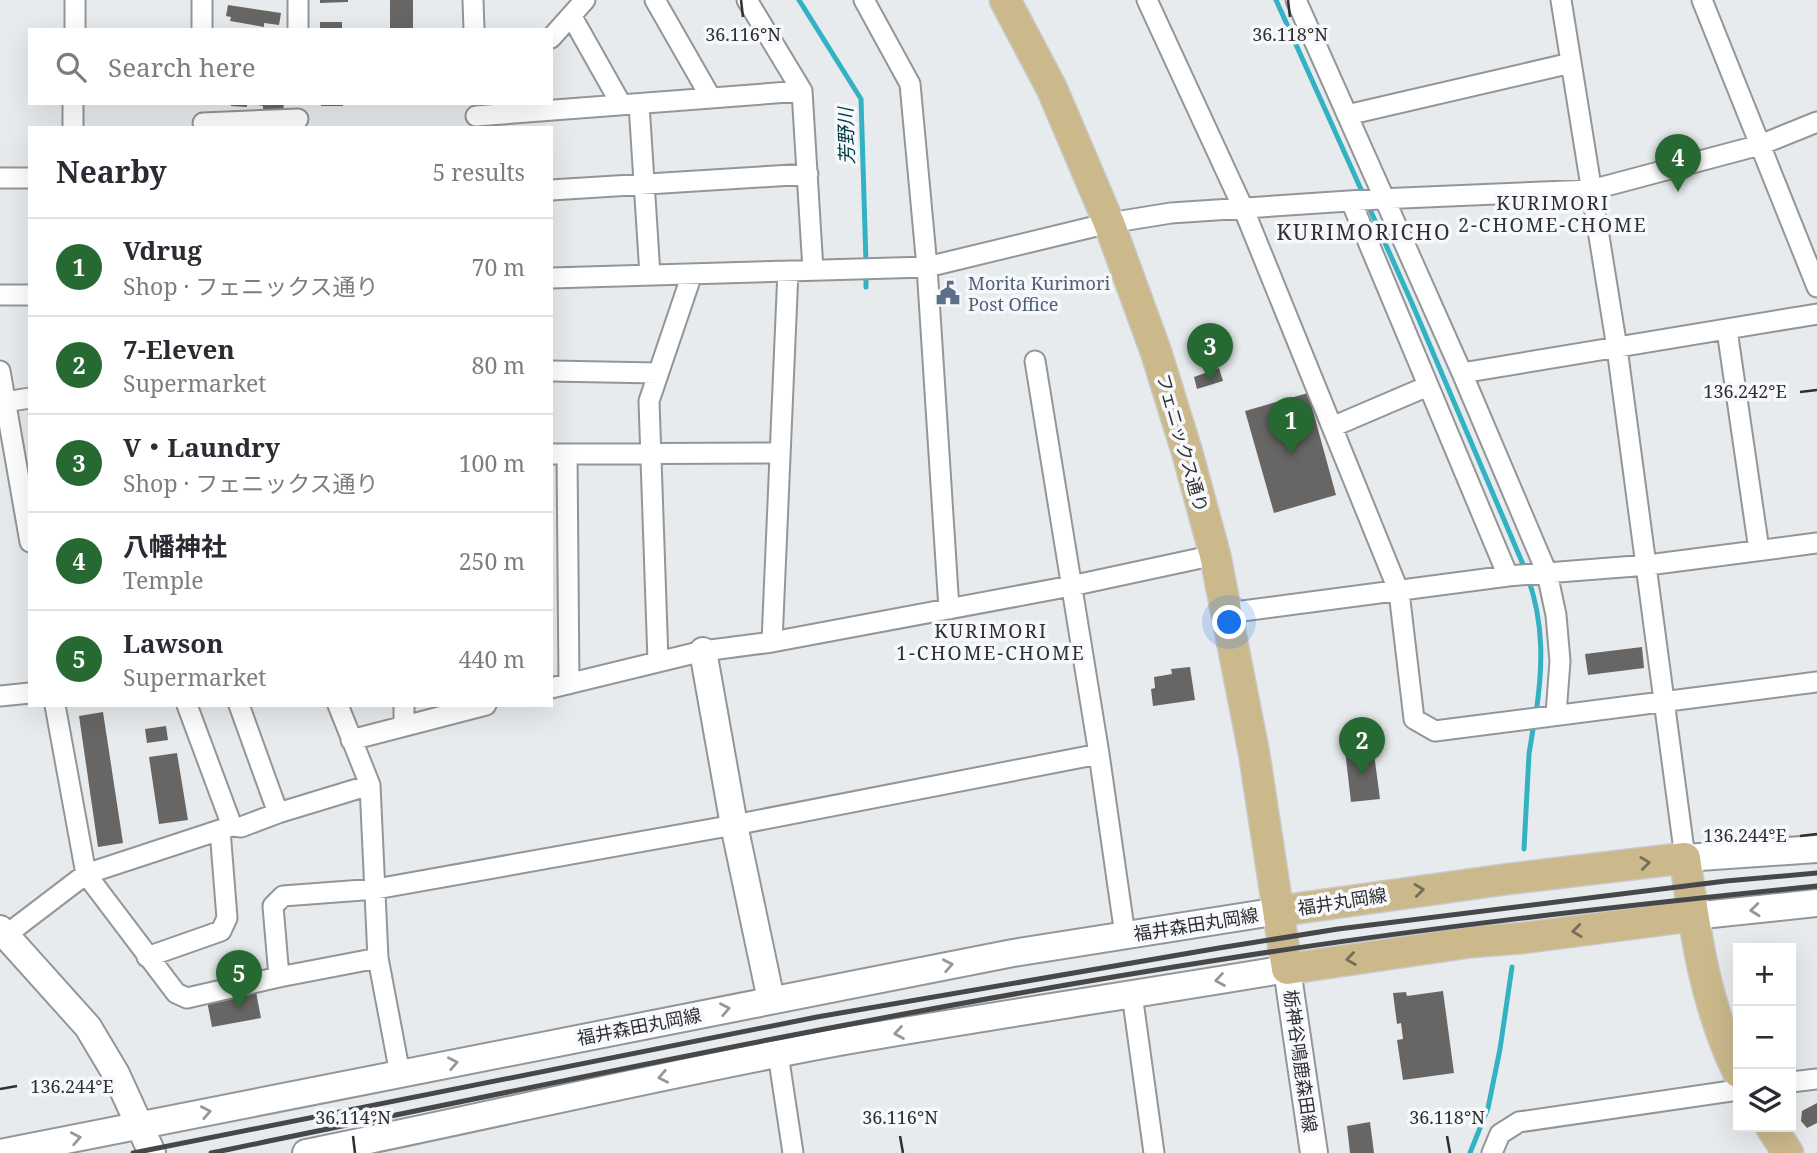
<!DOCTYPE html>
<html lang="en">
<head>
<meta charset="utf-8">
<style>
	:root { --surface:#fff; --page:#f7f7f7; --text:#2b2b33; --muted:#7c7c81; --line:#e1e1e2; --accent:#276933 }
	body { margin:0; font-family:"Noto Serif","Noto Sans JP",serif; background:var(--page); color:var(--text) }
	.controls { position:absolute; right:21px; bottom:21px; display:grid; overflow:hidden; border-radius:0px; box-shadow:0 7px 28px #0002 }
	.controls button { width:63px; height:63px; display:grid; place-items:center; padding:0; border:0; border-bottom:2px solid var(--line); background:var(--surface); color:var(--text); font:35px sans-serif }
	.you { position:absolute; left:1230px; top:623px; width:24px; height:24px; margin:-18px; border:5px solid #fff; border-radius:50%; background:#1a73e8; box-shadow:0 0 0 10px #1a73e833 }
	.badge { display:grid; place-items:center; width:46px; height:46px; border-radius:50%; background:var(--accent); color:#fff; font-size:23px; font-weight:700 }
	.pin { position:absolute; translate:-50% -58px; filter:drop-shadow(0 2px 4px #0008) }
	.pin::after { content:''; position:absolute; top:37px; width:24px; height:21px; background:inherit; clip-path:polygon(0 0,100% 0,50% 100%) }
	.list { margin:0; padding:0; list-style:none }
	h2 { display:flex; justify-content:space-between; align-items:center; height:91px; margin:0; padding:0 28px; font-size:30px }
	h2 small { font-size:23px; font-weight:400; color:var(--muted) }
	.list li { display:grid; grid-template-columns:46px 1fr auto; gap:21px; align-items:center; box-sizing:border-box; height:98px; padding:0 28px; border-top:2px solid var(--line) }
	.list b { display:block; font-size:26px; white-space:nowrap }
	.list p { margin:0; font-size:23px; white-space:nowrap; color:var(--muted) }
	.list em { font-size:23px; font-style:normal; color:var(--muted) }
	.icon { flex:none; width:38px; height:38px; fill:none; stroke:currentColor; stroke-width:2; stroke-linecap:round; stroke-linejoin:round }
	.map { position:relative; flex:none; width:1817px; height:1153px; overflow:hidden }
	.search { position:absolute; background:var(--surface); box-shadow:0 7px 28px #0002; left:28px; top:28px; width:525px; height:77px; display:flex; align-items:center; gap:18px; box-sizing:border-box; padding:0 24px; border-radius:0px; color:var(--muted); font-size:26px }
	.panel { position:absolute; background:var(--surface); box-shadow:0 7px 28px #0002; left:28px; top:126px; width:525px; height:581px; border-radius:0px }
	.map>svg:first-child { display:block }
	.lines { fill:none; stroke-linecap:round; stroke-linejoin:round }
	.stream { stroke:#33b2c4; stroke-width:5 }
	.building { fill:#686664 }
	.street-casing { stroke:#939698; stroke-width:23 }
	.secondary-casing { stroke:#939698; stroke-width:30 }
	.primary-casing { stroke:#c9c9c9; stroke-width:33 }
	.street { stroke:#fff; stroke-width:19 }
	.secondary { stroke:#fff; stroke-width:26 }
	.primary { stroke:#cbb98c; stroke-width:30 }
	.rail { stroke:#464748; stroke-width:5 }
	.oneway { stroke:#756d59 }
	.oneway2 { stroke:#969798 }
	.ticks { fill:none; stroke:#2e2f30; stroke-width:2.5 }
	.labels { text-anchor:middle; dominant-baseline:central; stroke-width:7; stroke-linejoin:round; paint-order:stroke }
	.service-label { font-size:18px; fill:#4e5e75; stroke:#f6f8fb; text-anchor:start }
	.street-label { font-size:18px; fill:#2e2f30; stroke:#f6f8fb }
	.water-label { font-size:19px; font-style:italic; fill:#003a42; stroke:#f6f8fb }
	.neighbourhood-label { font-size:19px; letter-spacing:2px; fill:#2e2f30; stroke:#f6f8fb }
	.quarter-label { font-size:21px; letter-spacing:2px; fill:#2e2f30; stroke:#f6f8fb }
	.ticks-label { font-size:18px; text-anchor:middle; fill:#2e2f30; stroke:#f6f8fb; stroke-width:7; stroke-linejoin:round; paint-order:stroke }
</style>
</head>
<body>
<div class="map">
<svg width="1817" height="1153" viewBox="0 0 1817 1153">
	<rect width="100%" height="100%" fill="#e8ebed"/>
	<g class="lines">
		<!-- stream -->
		<path class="stream" d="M799,0L861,99L866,263
			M1276,0L1364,196
			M1368,205L1411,301L1525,569
			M866,273V287
			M1528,578C1544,623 1543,667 1536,713
			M1524,849L1529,754L1534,723
			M1470,1153L1488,1108L1500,1049L1512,967"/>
	</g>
	<!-- building -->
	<path class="building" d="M320,0H348V2L320,3Z
		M390,0H413V30H390Z
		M228,5L281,13L279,25L264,23V27L230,21L231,17L226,16Z
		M320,22H342V30H320Z
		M231,103H247V107L231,106Z
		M258,103H284L283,111L263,109V106L258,105Z
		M321,103H343V106H321Z
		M1219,368L1223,381L1197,389L1194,377Z
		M1308,393L1336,495L1274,513L1245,411Z
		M1642,647L1644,668L1588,675L1585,654Z
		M1190,667L1195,700L1153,706L1151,689L1155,688L1154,677L1172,674L1171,669Z
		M103,712L123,843L98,847L79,716Z
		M166,726L168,740L147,743L145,729Z
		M1373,746L1380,799L1351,802L1345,750Z
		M177,753L188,820L159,824L149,757Z
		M1443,991L1454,1073L1403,1080L1397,1040L1403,1039L1401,1023L1397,1024L1393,993L1406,992L1407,996Z
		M256,992L261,1018L212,1027L207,1001Z
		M1817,1103V1123L1807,1128L1801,1121L1802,1111Z
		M1370,1122L1374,1153H1350L1347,1126Z"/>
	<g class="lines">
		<!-- street casing -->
		<g class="street-casing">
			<path id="street" d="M202,0V30
				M473,0L474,30
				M655,0L711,98
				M747,0L802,91L813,270
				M864,0L910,84L927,267L949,609
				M1147,0L1244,210L1399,592L1414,719L1435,731L1817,682
				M1296,0L1462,373L1547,573L1556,615L1560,661L1556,714
				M1561,0L1617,348L1685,858
				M1702,0L1817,287
				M572,17L621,104
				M75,30V0
				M298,30V0
				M551,38L585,0
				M639,104L650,275
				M1347,115L1571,63
				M476,116L802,91
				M203,123L298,119
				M73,128V103
				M0,178H30
				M551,190L808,174
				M1351,201L1508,576
				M551,278L927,267L1109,223L1171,213L1379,199L1591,190L1760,145L1817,122
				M0,295H30
				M1727,330L1759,550
				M1035,361L1099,754L1125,935
				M0,371L30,542
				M551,371L657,373
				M1462,373L1817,314
				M5,402L30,398
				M1332,427L1428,386
				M551,454L779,453
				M567,454L569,684
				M1227,613L1508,576L1648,565L1817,543
				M772,642L788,271
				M658,661L649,401L692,274
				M551,688L703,651L772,642L1071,586L1215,555
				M0,696L30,693
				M55,705L86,874L176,993L187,998L279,977L378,958
				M187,705L232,826
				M239,705L278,813
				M338,705L370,785L378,958L400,1074
				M404,705V726
				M351,740L486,705
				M6,935L86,874L232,826L241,827L278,813L370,785
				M147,957L221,931L227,918L220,830
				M279,977L273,906L283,896L376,889L734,825L1099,754
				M1132,994L1154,1153
				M778,1054L793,1153
				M1791,1082L1817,1079
				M1492,1153L1500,1134L1519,1122L1738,1090"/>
		</g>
		<!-- secondary casing -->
		<g class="secondary-casing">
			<path id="secondary" d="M703,651L734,825L771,1000
				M1685,858L1817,849
				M1693,916L1817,903
				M0,929L88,1027L116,1074L152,1153
				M0,1153L1013,953L1279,911
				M306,1153C484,1117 660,1075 839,1042C988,1016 1138,994 1287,969L1314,1153"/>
		</g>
		<!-- primary casing -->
		<g class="primary-casing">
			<path id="primary" d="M1005,0L1052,89L1109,223L1156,352L1187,452L1215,555L1254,753L1287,969L1472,942L1523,938L1693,916
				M1279,911L1508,879L1685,858C1695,932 1705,1004 1738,1072
				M1771,1127L1788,1153"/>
		</g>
		<!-- street -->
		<use href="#street" class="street"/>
		<!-- secondary -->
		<use href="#secondary" class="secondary"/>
		<!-- primary -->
		<use href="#primary" class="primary"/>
		<!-- rail -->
		<path class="rail" d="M133,1153L817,1017L1219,948L1338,929L1726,881L1817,873
			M211,1153C548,1084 884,1012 1224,959C1421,928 1619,906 1817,886"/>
	</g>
	<!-- one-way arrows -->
	<defs><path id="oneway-chevron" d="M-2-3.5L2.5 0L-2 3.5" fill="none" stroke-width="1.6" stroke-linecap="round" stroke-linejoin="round" transform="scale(1.75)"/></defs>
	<g class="oneway">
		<use href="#oneway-chevron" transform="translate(1645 863) rotate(-7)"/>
		<use href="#oneway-chevron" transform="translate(1419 890) rotate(-7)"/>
		<use href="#oneway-chevron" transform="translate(1577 931) rotate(173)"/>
		<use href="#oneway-chevron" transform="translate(1351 959) rotate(172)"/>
	</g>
	<g class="oneway2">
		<use href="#oneway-chevron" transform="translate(1755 910) rotate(174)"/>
		<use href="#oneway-chevron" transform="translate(948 965) rotate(-11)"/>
		<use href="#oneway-chevron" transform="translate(1220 980) rotate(171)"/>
		<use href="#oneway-chevron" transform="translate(725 1009) rotate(-11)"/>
		<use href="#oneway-chevron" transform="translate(899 1033) rotate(171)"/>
		<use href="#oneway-chevron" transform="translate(453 1063) rotate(-11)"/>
		<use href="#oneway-chevron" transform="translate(663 1077) rotate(169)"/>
		<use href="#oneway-chevron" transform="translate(206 1112) rotate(-11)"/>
		<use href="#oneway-chevron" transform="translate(76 1138) rotate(-11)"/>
	</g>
	<!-- ticks -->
	<path class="ticks" d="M741,0L743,17M1288,0L1290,17M1800,392L1817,390M1800,836L1817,834M0,1089L17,1086M353,1136L355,1153M900,1136L903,1153M1447,1136L1450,1153"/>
	<!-- icons -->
	<defs>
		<g id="civic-bare" transform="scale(1.89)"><path d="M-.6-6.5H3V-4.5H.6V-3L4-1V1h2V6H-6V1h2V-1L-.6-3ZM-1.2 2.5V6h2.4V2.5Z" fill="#5c6f8a" stroke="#f6f8fb" stroke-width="2.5" paint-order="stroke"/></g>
	</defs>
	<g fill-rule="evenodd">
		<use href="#civic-bare" x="948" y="293"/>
	</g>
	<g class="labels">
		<!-- service labels -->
		<g class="service-label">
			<text x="968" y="283">Morita Kurimori<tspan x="968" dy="21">Post Office</tspan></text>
		</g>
		<!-- street labels -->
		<g class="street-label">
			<text transform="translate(1183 443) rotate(74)">フェニックス通り</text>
			<text transform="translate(1342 901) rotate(-9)">福井丸岡線</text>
			<text transform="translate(1196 924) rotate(-9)">福井森田丸岡線</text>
			<text transform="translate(639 1026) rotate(-11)">福井森田丸岡線</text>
			<text transform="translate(1301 1061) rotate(82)">栃神谷鳴鹿森田線</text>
		</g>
		<!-- water labels -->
		<g class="water-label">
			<text transform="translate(846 136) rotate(-92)">芳野川</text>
		</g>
		<!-- neighbourhood labels -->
		<g class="neighbourhood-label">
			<text x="1553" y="203">KURIMORI<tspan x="1553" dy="22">2-CHOME-CHOME</tspan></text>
			<text x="991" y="631">KURIMORI<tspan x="991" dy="22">1-CHOME-CHOME</tspan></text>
		</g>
		<!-- quarter labels -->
		<g class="quarter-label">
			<text x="1364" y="232">KURIMORICHO</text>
		</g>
	</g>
	<g class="ticks-label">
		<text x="743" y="41">36.116°N</text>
		<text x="1290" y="41">36.118°N</text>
		<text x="1745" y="398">136.242°E</text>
		<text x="1745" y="842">136.244°E</text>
		<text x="72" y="1093">136.244°E</text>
		<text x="353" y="1124">36.114°N</text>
		<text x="900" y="1124">36.116°N</text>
		<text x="1447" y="1124">36.118°N</text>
	</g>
</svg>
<div class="controls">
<button>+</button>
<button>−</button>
<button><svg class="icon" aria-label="layers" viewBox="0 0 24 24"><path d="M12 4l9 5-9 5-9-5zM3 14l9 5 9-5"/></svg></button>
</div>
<div class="you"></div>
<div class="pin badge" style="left:1291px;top:455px">1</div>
<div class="pin badge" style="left:1362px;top:775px">2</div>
<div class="pin badge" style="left:1210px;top:381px">3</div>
<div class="pin badge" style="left:1678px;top:192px">4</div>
<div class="pin badge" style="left:239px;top:1008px">5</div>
<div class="search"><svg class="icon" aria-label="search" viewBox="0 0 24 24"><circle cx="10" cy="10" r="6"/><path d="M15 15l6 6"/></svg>Search here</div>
<section class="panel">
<h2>Nearby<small>5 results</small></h2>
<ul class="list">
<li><span class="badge">1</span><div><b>Vdrug</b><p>Shop · フェニックス通り</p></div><em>70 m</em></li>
<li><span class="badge">2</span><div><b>7-Eleven</b><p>Supermarket</p></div><em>80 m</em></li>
<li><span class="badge">3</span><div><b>V・Laundry</b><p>Shop · フェニックス通り</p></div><em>100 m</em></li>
<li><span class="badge">4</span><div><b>八幡神社</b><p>Temple</p></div><em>250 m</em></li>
<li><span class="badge">5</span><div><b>Lawson</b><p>Supermarket</p></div><em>440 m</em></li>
</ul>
</section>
</div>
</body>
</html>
